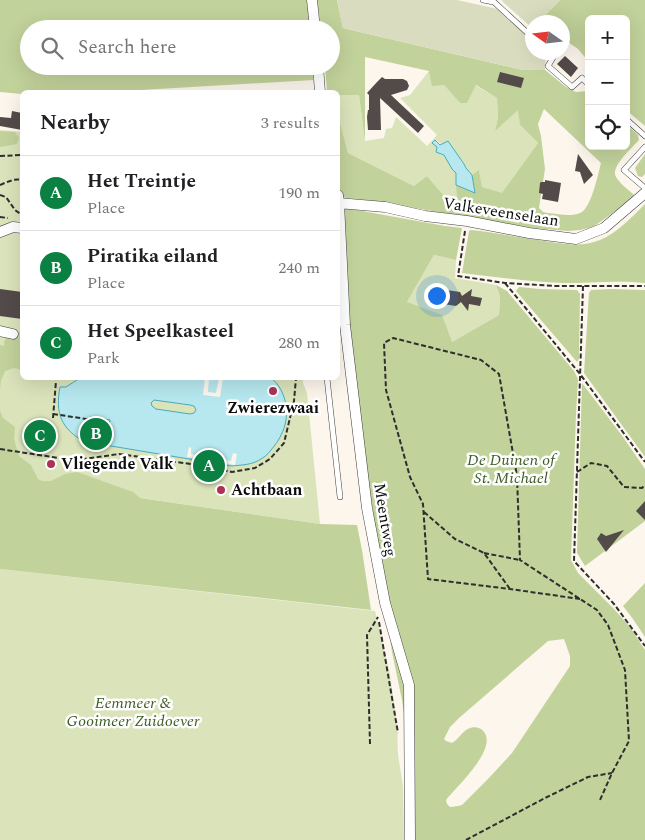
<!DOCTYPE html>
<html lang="en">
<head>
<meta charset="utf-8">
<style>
	:root { --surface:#fff; --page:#f2f2f2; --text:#202124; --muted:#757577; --line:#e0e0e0; --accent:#0b8043 }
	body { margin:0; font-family:Spectral,serif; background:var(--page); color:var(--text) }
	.controls { position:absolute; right:15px; top:15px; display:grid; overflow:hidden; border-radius:8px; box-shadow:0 5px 20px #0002 }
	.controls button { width:45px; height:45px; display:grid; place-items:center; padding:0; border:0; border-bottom:1px solid var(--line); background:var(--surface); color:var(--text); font:25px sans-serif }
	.compass { position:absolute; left:525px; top:15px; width:45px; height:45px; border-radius:50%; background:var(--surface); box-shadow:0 5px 20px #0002; rotate:284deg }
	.you { position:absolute; left:436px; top:295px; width:18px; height:18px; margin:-12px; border:4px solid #fff; border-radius:50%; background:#1a73e8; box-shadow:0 0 0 8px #1a73e833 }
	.badge { display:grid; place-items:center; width:32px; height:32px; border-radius:50%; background:var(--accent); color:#fff; font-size:16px; font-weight:700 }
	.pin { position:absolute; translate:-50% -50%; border:2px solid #fff; box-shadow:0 1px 5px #0006 }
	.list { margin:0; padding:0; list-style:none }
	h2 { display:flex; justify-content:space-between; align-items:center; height:65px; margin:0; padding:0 20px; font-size:21px }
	h2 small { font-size:16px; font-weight:400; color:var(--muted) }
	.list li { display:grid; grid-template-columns:32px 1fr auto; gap:15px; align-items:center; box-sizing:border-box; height:75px; padding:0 20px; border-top:1px solid var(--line) }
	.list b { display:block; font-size:19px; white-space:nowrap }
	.list p { margin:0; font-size:16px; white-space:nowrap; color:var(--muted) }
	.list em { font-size:16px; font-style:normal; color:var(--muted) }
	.icon { flex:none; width:28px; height:28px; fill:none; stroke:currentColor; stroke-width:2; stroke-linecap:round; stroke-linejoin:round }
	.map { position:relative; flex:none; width:645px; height:840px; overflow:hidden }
	.search { position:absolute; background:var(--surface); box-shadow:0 5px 20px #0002; left:20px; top:20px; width:320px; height:55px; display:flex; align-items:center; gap:12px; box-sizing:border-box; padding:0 18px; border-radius:28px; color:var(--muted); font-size:19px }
	.panel { position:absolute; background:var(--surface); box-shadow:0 5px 20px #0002; left:20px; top:90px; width:320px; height:290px; border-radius:8px }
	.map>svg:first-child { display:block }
	.green { fill:#dae3ba }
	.forest { fill:#c2d29b; fill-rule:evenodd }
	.cemetery { fill:#dadcc0 }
	.water { fill:#b7e8ef; stroke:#46acbe; fill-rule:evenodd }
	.pier { fill:#fdf6ed }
	.building { fill:#534b49 }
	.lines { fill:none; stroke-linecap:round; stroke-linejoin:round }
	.lane-casing { stroke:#3f3f3f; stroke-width:6 }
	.street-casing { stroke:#3f3f3f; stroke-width:11 }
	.path { stroke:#2e2e2e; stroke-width:2; stroke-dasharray:5 2.5; stroke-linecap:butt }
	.lane { stroke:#fff; stroke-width:5 }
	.street { stroke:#fff; stroke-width:10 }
	.poi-dot { fill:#ac3357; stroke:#fff; stroke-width:2 }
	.labels { text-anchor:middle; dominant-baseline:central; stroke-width:5; stroke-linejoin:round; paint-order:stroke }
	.street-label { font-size:16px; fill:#0c0c0c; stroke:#fff }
	.poi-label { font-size:16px; font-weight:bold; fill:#0c0c0c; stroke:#fff; text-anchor:start }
	.park-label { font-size:16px; font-style:italic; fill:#3d5c24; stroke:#fff }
</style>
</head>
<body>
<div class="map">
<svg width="645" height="840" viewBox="0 0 645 840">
	<rect width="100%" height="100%" fill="#fdf6ed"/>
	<!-- green -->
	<path class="green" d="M429,71L444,85L460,103H467L475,85L497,98L498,117L495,130L519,109L520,125L538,143L502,194L482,187L479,171L472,175C468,171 466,166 462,161L436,140C437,147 440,150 444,155C449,161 451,167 456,173L457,200L451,204L427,176L414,186L348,153L338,115V95H359L365,141L384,138L386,129L392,128L396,117L427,146L437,135L400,98L410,95Z
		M0,130L22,132V378H303V383L307,393L320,524L17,480L0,479Z
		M434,255L456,260L455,278L496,285L500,296L499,315L452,342L407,302Z
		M0,569L375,611L390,674L397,725L398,755L403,786L404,840H0Z"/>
	<!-- forest -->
	<path class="forest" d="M0,0H307L311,29H29V66H313V80L107,92H22V94L0,92Z
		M317,0H337L343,28L523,70H545L566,87L576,92L589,91V146H626V124L638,135L639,140C632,148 610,167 616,177C620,184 629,190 634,195L631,200L593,227L580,230L568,231L533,228L459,215L450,214L367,200L338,197V115L348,153L414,186L427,176L451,204L457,200L456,185L475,192L472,175L479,170L482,187L502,193L538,143L520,125L518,110L495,131L498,117L497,98L476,85L467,103H460L444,85L432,86L429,71L365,57V141L359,95H338V92H327L325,66H331V29H321ZM544,109L601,163C598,174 591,209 580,213C571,217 558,214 548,213L543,212L539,208L545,169L541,136L538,124Z
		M560,0H645V126L626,110V19H589V62L578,49L565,40L563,42L562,22H538Z
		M0,131L15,132L19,138L17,144L0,147Z
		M645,154V174L642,177L638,176L635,168Z
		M645,204V283C618,280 590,283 563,283C529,282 496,277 462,273L469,231L471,230C491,232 512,236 532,239C555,242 578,249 600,240C617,233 632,217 645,204Z
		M340,207L445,226L462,228L456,260L434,255L407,302L442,315L452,342L499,315L500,296L496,285L507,291L574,371L578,379L576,414L571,560L578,573L614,609L630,627L645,650V840H413V778L402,700L392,652L385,603L346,314ZM564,639L570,656V666L512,753L488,779L462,805L458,806L450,807L447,804L446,800C455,788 503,745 481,729C477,727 473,727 470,728C462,731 459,739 452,743L446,741L444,739L450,727L459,718L548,641Z
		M519,287L540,289L577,290L580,294L579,359L577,362L516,291Z
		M611,289L645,290V457L584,373L589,293L591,290Z
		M9,331L20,332L22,336V370L14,368L5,371L1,381L0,389V345L4,346V342Z
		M582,383L623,437L645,469V521L585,566L577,553Z
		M0,411L3,418L15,427L14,439L19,456L31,465L38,479L42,481H51L65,474L77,472L133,492L140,498L320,524L357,525L362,550L371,610L0,569Z
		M645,583V637L633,619L623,606Z"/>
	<!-- cemetery -->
	<path class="cemetery" d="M337,0H457L498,9L532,41V52L544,53L546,55L545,70H523L343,28Z
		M502,0H560L538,22H532V28L503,2Z"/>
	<!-- water -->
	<path class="water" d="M435,140L440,145L448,141L464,164L466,168L472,175L475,193L456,185V173L452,169L444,155L436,152L437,147L432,143Z
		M80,378H271C287,390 291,417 281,435C280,438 277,442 275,445C271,450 267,456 261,459C252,465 242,465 231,466L105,445L110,420L90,417L85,442C61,429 55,413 60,387H66ZM154,400L190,405L194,406L196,410L194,413L190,414L156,409L152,406L151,403Z"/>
	<!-- pier -->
	<path class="pier" d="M205,378H209L208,392L216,393L219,378H223L220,397L203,395Z
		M189,447L191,448V454L231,461L233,453L237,454L235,465L212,461V463H209V461L187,457Z"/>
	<!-- building -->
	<path class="building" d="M565,56L578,68L571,77L557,64Z
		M500,72L524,78L521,88L497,82Z
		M382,77L385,79H403L407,81L409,86L407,90L391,95L424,126L418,133L380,98L381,130H368L367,117L368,110H369V95L367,93L377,82Z
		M12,111L22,113V130L0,126V117L11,118Z
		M578,154L593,175L584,184L580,172L575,171Z
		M545,180L561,183L558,202L542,199L543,194L539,193L540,183L541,182H545Z
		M0,289L22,292V319L0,316Z
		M440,289L460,292L462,296L472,289L471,296L482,298L480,306L469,304L468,311L461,302L456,306L437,303Z
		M91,421L106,424L100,447L86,444Z
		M645,501V520L636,511Z
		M624,530L606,552L597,539L601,533L606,536Z"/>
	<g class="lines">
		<!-- lane casing -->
		<g class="lane-casing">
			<path id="lane" d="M483,0L494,2L532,37
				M550,52L554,56L548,66L572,87L582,78L589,85
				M626,119L645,136
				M645,147L624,170L645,188
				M327,378L340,497"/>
		</g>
		<!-- street casing -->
		<g class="street-casing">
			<path id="street" d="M312,0L315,29
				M318,66L320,92
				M338,195L339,203L345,325L367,508L385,603L409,685L410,840
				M338,203L385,207L425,216L467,221L529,233L576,239L604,228L645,193
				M0,232L13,227L22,228
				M0,331L13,334"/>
		</g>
		<!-- path -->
		<path class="path" d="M0,156L22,155
			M0,185C7,182 15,178 22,180
			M0,195L6,197L15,210L22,215
			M0,217L8,218
			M465,231L458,276L505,283L556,286H645
			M505,283L580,374L645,462
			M583,286L574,561L614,604L645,646
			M53,414L107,422
			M53,418L56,381
			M0,449L65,459H84L119,454L205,466L232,472L255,468L270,459L284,443L294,401L296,378
			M577,472L591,463L607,466L624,487L642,488L645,485
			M424,512L455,539L484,553L510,589
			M484,553L520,560
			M580,599L510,589L428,579L423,504L410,477L386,390L384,343L393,338L481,360L499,374L517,476L520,560L597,610L608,625L625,670L629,741L612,773L600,800
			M379,622L398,733
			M370,744L367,635L378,617
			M466,840L545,798L588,777L612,773"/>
		<!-- lane -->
		<use href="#lane" class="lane"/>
		<!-- street -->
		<use href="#street" class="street"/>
	</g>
	<!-- markers -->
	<g class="poi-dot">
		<circle cx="273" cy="391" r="5"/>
		<circle cx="51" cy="464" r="5"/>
		<circle cx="221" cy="490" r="5"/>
	</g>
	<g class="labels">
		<!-- street labels -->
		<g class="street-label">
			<text transform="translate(501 212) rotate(9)">Valkeveenselaan</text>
			<text transform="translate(385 520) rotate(81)">Meentweg</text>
		</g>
		<!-- poi labels -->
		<g class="poi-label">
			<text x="273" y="408" text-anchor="middle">Zwierezwaai</text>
			<text x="61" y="464">Vliegende Valk</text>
			<text x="231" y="490">Achtbaan</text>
		</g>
		<!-- park labels -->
		<g class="park-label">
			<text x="511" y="460">De Duinen of<tspan x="511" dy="18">St. Michael</tspan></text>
			<text x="133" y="703">Eemmeer &amp;<tspan x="133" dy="18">Gooimeer Zuidoever</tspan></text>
		</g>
	</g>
</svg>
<div class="controls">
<button>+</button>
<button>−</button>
<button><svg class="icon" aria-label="locate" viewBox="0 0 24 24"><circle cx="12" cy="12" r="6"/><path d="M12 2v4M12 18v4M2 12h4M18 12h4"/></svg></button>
</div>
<svg class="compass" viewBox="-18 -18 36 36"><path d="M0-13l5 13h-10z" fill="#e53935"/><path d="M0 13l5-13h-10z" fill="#757577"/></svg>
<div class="you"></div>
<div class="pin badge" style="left:209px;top:466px">A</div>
<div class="pin badge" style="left:96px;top:434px">B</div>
<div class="pin badge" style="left:40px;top:436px">C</div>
<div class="search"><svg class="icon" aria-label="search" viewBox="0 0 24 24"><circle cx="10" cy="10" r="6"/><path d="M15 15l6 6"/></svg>Search here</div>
<section class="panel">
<h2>Nearby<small>3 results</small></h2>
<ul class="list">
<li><span class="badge">A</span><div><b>Het Treintje</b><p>Place</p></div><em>190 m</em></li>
<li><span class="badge">B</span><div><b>Piratika eiland</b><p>Place</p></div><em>240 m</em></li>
<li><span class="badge">C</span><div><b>Het Speelkasteel</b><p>Park</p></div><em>280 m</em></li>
</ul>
</section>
</div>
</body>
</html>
